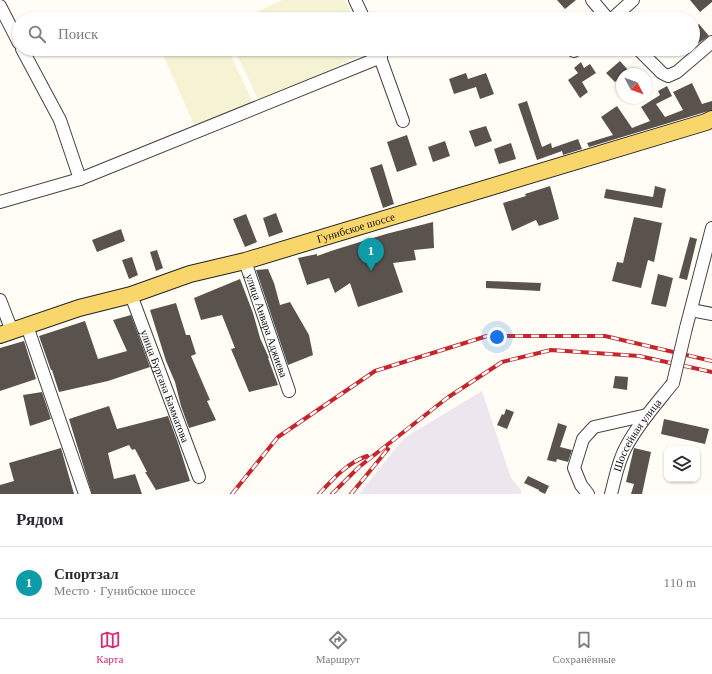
<!DOCTYPE html>
<html lang="ru">
<head>
<meta charset="utf-8">
<style>
	:root { --surface:#fff; --page:#f7f7f7; --text:#2b2b33; --muted:#7c7c81; --line:#e1e1e2; --accent:#db2777 }
	body { margin:0; font-family:"Times New Roman",serif; background:var(--page); color:var(--text) }
	.controls { position:absolute; right:12px; bottom:12px; display:grid; overflow:hidden; border-radius:8px; box-shadow:0 1px 3px #0004 }
	.controls button { width:36px; height:36px; display:grid; place-items:center; padding:0; border:0; border-bottom:1px solid var(--line); background:var(--surface); color:var(--text); font:20px sans-serif }
	.compass { position:absolute; left:616px; top:68px; width:36px; height:36px; border-radius:50%; background:var(--surface); box-shadow:0 1px 3px #0004; rotate:131deg }
	.you { position:absolute; left:497px; top:337px; width:14px; height:14px; margin:-10px; border:3px solid #fff; border-radius:50%; background:#1a73e8; box-shadow:0 0 0 6px #1a73e833 }
	.badge { display:grid; place-items:center; width:26px; height:26px; border-radius:50%; background:var(--accent); color:#fff; font-size:13px; font-weight:700 }
	.pin { position:absolute; translate:-50% -33px; filter:drop-shadow(0 1px 2px #0008) }
	.pin::after { content:''; position:absolute; top:21px; width:14px; height:12px; background:inherit; clip-path:polygon(0 0,100% 0,50% 100%) }
	.list { margin:0; padding:0; list-style:none }
	h2 { display:flex; justify-content:space-between; align-items:center; height:52px; margin:0; padding:0 16px; font-size:17px }
	h2 small { font-size:13px; font-weight:400; color:var(--muted) }
	.list li { display:grid; grid-template-columns:26px 1fr auto; gap:12px; align-items:center; box-sizing:border-box; height:72px; padding:0 16px; border-top:1px solid var(--line) }
	.list b { display:block; font-size:15px; white-space:nowrap }
	.list p { margin:0; font-size:13px; white-space:nowrap; color:var(--muted) }
	.list em { font-size:13px; font-style:normal; color:var(--muted) }
	.icon { flex:none; width:22px; height:22px; fill:none; stroke:currentColor; stroke-width:2; stroke-linecap:round; stroke-linejoin:round }
	.map { position:relative; flex:none; width:712px; height:494px; overflow:hidden }
	.search { position:absolute; background:var(--surface); box-shadow:0 1px 3px #0004; left:12px; right:12px; top:12px; height:44px; display:flex; align-items:center; gap:10px; box-sizing:border-box; padding:0 14px; border-radius:22px; color:var(--muted); font-size:15px }
	.sheet { height:124px; background:var(--surface) }
	nav { display:flex; justify-content:space-around; align-items:center; box-sizing:border-box; height:56px; border-top:1px solid var(--line); background:var(--surface); font-size:11px; color:var(--muted) }
	nav a { display:grid; justify-items:center; gap:2px }
	nav .on { color:var(--accent) }
	.map>svg:first-child { display:block }
	.industrial { fill:#eee6ef }
	.farmland { fill:#f6f3d4 }
	.building { fill:#5a524d }
	.lines { fill:none; stroke-linecap:round; stroke-linejoin:round }
	.minor-casing { stroke:#444; stroke-width:14 }
	.major-casing { stroke:#222; stroke-width:18 }
	.minor { stroke:#fff; stroke-width:12 }
	.major { stroke:#f9d66b; stroke-width:16 }
	.rail-casing { stroke:#c4262e; stroke-width:4 }
	.rail { stroke:#fff; stroke-width:2.5; stroke-dasharray:8; stroke-linecap:butt }
	.minor-bridge-casing { stroke:#444; stroke-width:14; stroke-linecap:butt }
	.minor-bridge { stroke:#fff; stroke-width:12 }
	.labels { text-anchor:middle; dominant-baseline:central; stroke-width:4; stroke-linejoin:round; paint-order:stroke }
	.street-label { font-size:11px; fill:#111; stroke:#fff }
</style>
</head>
<body>
<div class="map">
<svg width="712" height="494" viewBox="0 0 712 494">
	<rect width="100%" height="100%" fill="#fffdf5"/>
	<!-- industrial -->
	<path class="industrial" d="M482,391L511,478L521,490V494H359L404,438Z"/>
	<!-- farmland -->
	<path class="farmland" d="M282,0H345L354,19H242Z
		M180,49H228L254,105L196,129L164,57Z
		M234,49H368L369,51L260,103Z"/>
	<!-- building -->
	<path class="building" d="M557,0H576L565,9Z
		M690,0H712V2L700,12Z
		M699,24L709,36L696,45L693,41V29Z
		M620,61L628,70L615,82L606,73Z
		M581,62L584,68L590,64L596,73L582,82L588,92L580,98L568,80L578,73L574,68Z
		M466,73L468,79L486,73L494,94L480,99L476,87L454,94L449,79Z
		M692,83L702,104L712,101V110L589,147L587,143L613,135L601,117L617,106L632,128L650,121L641,107L660,95L658,91L667,86L672,96L656,104L665,117L683,110L673,92Z
		M527,101L542,147L551,143L552,148L578,139L582,149L563,155L562,151L537,160L518,104Z
		M486,126L492,141L475,147L469,131Z
		M407,135L417,165L397,172L387,142Z
		M445,141L450,156L433,162L428,147Z
		M511,143L516,159L499,164L494,149Z
		M382,164L394,204L383,208L370,168Z
		M550,186L559,219L539,226L536,220L512,231L503,203L526,196L525,194Z
		M655,186L666,189L662,208L604,198L606,189L653,197Z
		M276,213L283,232L269,237L263,218Z
		M246,214L257,242L245,247L233,219Z
		M634,217L662,223L654,262L648,260L641,288L612,281L617,262L623,263Z
		M433,222L434,248L414,250L416,260L393,263L403,292L358,307L350,283L335,293L329,278L307,285L298,258L317,254V256L334,250L386,234Z
		M121,229L125,241L97,252L92,240Z
		M690,237L697,239L687,280L679,278Z
		M157,250L163,268L156,271L150,252Z
		M132,257L138,275L129,279L122,260Z
		M268,269L274,283L280,305L290,302L309,335L313,355L288,365L256,270Z
		M658,274L673,278L666,307L651,304Z
		M240,279L253,313L260,338L269,358H268L278,385L249,392L231,349L235,348L222,315L201,320L194,298Z
		M486,281L541,283L540,291L486,288Z
		M176,303L186,335H190L196,354L191,356L210,400L207,401L216,420L189,428L181,406L175,382L166,361L150,310Z
		M131,315L150,367L108,381L59,392L52,370H51L39,336L85,321L98,359L127,351L113,320Z
		M24,341L36,379L0,391V348Z
		M615,376L628,377L627,390L613,388Z
		M42,392L51,419L30,426L23,395Z
		M109,406L117,429L168,416L178,443L190,481L156,490L145,472H147L135,449L132,450L129,445L108,453L114,479L135,474L142,494H92L69,419Z
		M506,409L514,412L507,429L497,425L502,414L504,415Z
		M664,419L709,429L705,444L661,434Z
		M558,423L567,426L560,447L572,450L568,462L557,459L556,462L547,460Z
		M61,448L74,494H0V485L14,481L9,463Z
		M634,448L651,452L642,494H631L634,484L626,482Z
		M528,476L549,486L545,494L539,491V490L524,483Z"/>
	<g class="lines">
		<!-- minor casing -->
		<g class="minor-casing">
			<g id="minor">
				<path d="M355,0L364,19"/>
				<path d="M592,0L608,19"/>
				<path d="M0,6L19,43"/>
				<path d="M612,19L633,0"/>
				<path d="M22,49L60,120L80,179"/>
				<path d="M377,49L403,121"/>
				<path d="M638,49L662,73L668,76L677,72L712,42"/>
				<path d="M574,51L577,49"/>
				<path d="M0,202L80,179L381,57"/>
				<path id="s1" d="M245,261L289,391"/>
				<path id="s2" d="M131,295L199,477"/>
				<path d="M0,300L12,331"/>
				<path d="M691,310L712,314"/>
				<path d="M27,326L85,494"/>
				<path d="M686,328L712,228"/>
				<path d="M588,494L581,485L574,468L583,439L594,427L647,415"/>
				<path id="s3" d="M611,494C615,479 618,461 626,447C638,424 657,403 673,383"/>
			</g>
		</g>
		<!-- major casing -->
		<g class="major-casing">
			<g id="major">
				<path id="s4" d="M0,335L79,308L131,295L190,274L245,261L706,122L712,119"/>
			</g>
		</g>
		<!-- minor -->
		<use href="#minor" class="minor"/>
		<!-- major -->
		<use href="#major" class="major"/>
		<!-- rail casing -->
		<g class="rail-casing">
			<path id="rail" d="M232,494L278,437L375,371L487,336H605L712,361
				M319,494C333,479 347,463 367,456
				M332,494L359,467L378,452L447,398L502,362L551,350L639,356L712,372
				M351,494L388,449"/>
		</g>
		<!-- rail -->
		<use href="#rail" class="rail"/>
		<!-- minor-bridge casing -->
		<g class="minor-bridge-casing">
			<path id="minor-bridge" d="M673,383L686,328"/>
		</g>
		<!-- minor-bridge -->
		<use href="#minor-bridge" class="minor-bridge"/>
	</g>
	<g class="labels">
		<!-- street labels -->
		<g class="street-label">
			<text stroke="none"><textPath href="#s4" startOffset="372">Гунибское шоссе</textPath></text>
			<text stroke="none"><textPath href="#s1" startOffset="68">улица Анвара Аджиева</textPath></text>
			<text stroke="none"><textPath href="#s2" startOffset="97">улица Бургана Бамматова</textPath></text>
			<text stroke="none"><textPath href="#s3" startOffset="65">Шоссейная улица</textPath></text>
		</g>
	</g>
</svg>
<div class="controls">
<button><svg class="icon" aria-label="layers" viewBox="0 0 24 24"><path d="M12 4l9 5-9 5-9-5zM3 14l9 5 9-5"/></svg></button>
</div>
<svg class="compass" viewBox="-18 -18 36 36"><path d="M0-13l5 13h-10z" fill="#e53935"/><path d="M0 13l5-13h-10z" fill="#7c7c81"/></svg>
<div class="you"></div>
<div class="pin badge" style="left:371px;top:271px;background:#0f9aa8">1</div>
<div class="search"><svg class="icon" aria-label="search" viewBox="0 0 24 24"><circle cx="10" cy="10" r="6"/><path d="M15 15l6 6"/></svg>Поиск</div>
</div>
<section class="sheet">
<h2>Рядом<small></small></h2>
<ul class="list">
<li><span class="badge" style="background:#0f9aa8">1</span><div><b>Спортзал</b><p>Место · Гунибское шоссе</p></div><em>110 m</em></li>
</ul>
</section>
<nav>
<a class="on"><svg class="icon" aria-label="map" viewBox="0 0 24 24"><path d="M3 6l6-2 6 2 6-2v14l-6 2-6-2-6 2zM9 4v14M15 6v14"/></svg>Карта</a>
<a><svg class="icon" aria-label="directions" viewBox="0 0 24 24"><path d="M12 3l9 9-9 9-9-9zM9 14v-3h6M13 9l2 2-2 2"/></svg>Маршрут</a>
<a><svg class="icon" aria-label="saved" viewBox="0 0 24 24"><path d="M7 4h10v16l-5-4-5 4z"/></svg>Сохранённые</a>
</nav>
</body>
</html>
